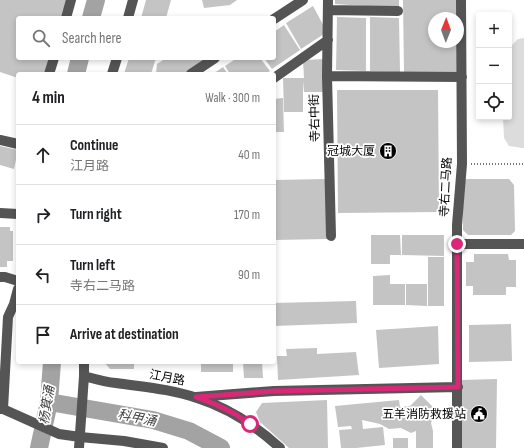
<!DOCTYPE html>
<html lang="en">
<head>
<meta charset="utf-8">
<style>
	:root { --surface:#fff; --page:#f2f2f2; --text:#202124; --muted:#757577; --line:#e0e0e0 }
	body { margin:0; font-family:"Sofia Sans Condensed","Noto Sans SC",sans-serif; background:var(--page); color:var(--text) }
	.controls { position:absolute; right:12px; top:12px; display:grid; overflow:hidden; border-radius:4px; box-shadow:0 2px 6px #0003 }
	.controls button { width:36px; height:36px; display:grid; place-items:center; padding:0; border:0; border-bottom:1px solid var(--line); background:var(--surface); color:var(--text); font:20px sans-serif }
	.compass { position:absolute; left:428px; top:12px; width:36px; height:36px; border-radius:50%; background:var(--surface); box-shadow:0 2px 6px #0003; rotate:1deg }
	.stop { position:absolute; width:12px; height:12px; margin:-9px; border:3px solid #db2777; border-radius:50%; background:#fff }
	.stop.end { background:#db2777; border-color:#fff; box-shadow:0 1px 4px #0008 }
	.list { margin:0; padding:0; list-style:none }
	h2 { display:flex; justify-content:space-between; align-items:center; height:52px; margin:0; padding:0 16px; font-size:17px }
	h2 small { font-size:13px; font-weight:400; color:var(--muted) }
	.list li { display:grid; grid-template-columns:26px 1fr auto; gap:12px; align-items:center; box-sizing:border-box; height:60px; padding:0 16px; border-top:1px solid var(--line) }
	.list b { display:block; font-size:15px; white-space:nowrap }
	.list p { margin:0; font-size:13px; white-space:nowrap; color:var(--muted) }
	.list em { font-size:13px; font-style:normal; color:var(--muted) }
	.icon { flex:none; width:22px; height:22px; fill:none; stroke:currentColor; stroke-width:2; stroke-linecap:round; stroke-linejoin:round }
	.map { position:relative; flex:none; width:524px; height:448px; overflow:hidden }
	.search { position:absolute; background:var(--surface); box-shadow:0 2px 6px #0003; left:16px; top:16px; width:260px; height:44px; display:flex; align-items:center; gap:10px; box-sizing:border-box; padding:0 14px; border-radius:4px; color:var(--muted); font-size:15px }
	.panel { position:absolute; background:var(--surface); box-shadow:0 2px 6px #0003; left:16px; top:72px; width:260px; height:292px; border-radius:4px }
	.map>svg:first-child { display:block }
	.green { fill:#dcdcdc }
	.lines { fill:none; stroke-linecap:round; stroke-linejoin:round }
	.river { stroke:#a3a3a3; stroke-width:18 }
	.building { fill:#c4c4c4 }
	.path { stroke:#777; stroke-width:2; stroke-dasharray:1 2; stroke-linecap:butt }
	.minor { stroke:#555; stroke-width:10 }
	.route { stroke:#db2777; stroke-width:5 }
	.labels { text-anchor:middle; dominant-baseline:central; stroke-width:3.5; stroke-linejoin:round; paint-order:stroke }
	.street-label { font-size:12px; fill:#000; stroke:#fff }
	.poi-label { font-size:12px; fill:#000; stroke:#fff; text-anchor:end }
	.water-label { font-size:13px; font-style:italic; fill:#444; stroke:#fff }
</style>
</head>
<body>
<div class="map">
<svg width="524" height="448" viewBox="0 0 524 448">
	<rect width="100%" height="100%" fill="#fff"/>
	<!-- green -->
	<path class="green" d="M524,38V148H522L509,146L504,138L503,117H509V48L518,39Z"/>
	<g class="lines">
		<!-- river -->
		<path class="river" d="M91,18L96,0
			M76,74L80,58
			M49,402L153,420L189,431L221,448
			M39,448L49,402L52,362"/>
	</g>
	<!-- building -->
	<path class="building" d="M0,0H68L62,18H18V58H51L46,74H18V78L0,72Z
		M146,0H171L166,18H141Z
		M202,0H237L230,5L204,8Z
		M335,0H399V8L335,4Z
		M403,0H458V18H434V42H458L459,73H404Z
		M313,6L327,32L301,49L286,23Z
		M337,17L366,18V71L336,70Z
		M370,17L399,18L400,72L370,71Z
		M284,25L300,50L272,69L264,58H274V32Z
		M129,58H156L151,74H124Z
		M166,58H209L184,74H156L157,64Z
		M237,58H260L270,71L265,74H230L225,66Z
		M325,59V92H304L303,81V112H284L283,78H304L303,60Z
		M223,67L228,74H213Z
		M337,90H438L439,212L338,213Z
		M283,98L284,132H274V99Z
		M0,146L18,150L14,169L0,165Z
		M326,179L328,239L274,240V225H276L275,180Z
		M466,179H509L514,185L515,231L511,235H468L463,230L462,183Z
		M0,227H10V231H13V261H7V267H0Z
		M371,235H400L401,255H390V264H371Z
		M402,235H444V256L402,255Z
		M474,254H508L509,260H516V287H506V295H473V286H466V262H474Z
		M428,257H444V306H428Z
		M390,275V284H405V305H373V276Z
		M406,284H427V306L406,305Z
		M356,301L357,323L274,326V303Z
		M511,324L512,361L469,362V325Z
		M438,326L439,364L379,368L376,330Z
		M317,348V354L356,352L359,375L278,380L277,356H287L286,349Z
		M104,362H134V369H110Z
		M201,362H233V372H201Z
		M243,362H262L263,378H244Z
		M497,379L496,448H461V380Z
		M421,395L436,410L431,423L433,431V448H416V431L411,433L401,428L389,429L380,424L362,420L363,429L383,427L385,445L356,448H341L339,430L352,429L351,426L338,427L335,406L399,400L400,407L410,406Z
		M327,400L328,448H289L260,422L256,412L262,403Z
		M393,438H408V448H393Z"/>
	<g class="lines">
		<!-- path -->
		<path class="path" d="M471,164H524"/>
		<!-- minor -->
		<path class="minor" d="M328,0L327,76L331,236
			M328,10L398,11
			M66,18L71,0
			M128,18L133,0
			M274,19L303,0
			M49,74L54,58
			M112,74L117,58
			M191,74L215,58
			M327,76L462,77
			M274,78L328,40
			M0,140L18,144
			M0,213L18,214
			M457,244H524
			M0,277H5L18,281
			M84,376C95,379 105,382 116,383C143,387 171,389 197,398C229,408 256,426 280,448
			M196,397L274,391L458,387
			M0,409H3L59,434L80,437L124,441L163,448
			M3,409L8,317L14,304L18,289
			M79,448L84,376V362
			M457,448V225L462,164L461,0"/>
	</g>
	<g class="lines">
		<!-- route -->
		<path class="route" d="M250,424L235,414L217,405L196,397L274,391L458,387L457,244"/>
	</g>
	<!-- icons -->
	<defs>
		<g id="building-disc" transform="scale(0.9)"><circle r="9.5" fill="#000" stroke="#fff"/><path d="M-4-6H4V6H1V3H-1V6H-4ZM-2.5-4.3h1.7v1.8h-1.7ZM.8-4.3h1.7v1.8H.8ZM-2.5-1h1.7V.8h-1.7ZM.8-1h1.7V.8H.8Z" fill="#fff"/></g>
		<g id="civic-disc" transform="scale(0.9)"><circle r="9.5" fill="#000" stroke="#fff"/><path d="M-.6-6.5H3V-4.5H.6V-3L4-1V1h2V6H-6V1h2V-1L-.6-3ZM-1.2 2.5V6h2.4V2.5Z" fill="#fff"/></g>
	</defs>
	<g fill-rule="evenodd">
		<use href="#building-disc" x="388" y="151"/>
		<use href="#civic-disc" x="479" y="414"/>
	</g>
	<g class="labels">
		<!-- street labels -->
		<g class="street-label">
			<text transform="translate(315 118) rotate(-91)">寺右中街</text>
			<text transform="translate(446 187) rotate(-87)">寺右二马路</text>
			<text transform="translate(167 378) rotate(11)">江月路</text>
		</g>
		<!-- poi labels -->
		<g class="poi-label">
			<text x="375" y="151">冠城大厦</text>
			<text x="466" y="414">五羊消防救援站</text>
		</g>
		<!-- water labels -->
		<g class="water-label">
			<text transform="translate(47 405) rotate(-81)">杨箕涌</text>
			<text transform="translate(137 418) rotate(11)">科甲涌</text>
		</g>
	</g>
</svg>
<div class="controls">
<button>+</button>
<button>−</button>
<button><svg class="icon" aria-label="locate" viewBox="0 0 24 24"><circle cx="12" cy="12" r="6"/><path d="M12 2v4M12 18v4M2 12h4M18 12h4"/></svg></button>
</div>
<svg class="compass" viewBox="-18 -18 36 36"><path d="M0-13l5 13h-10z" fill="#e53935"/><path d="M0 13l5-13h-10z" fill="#757577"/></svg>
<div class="stop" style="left:250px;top:424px"></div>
<div class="stop end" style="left:457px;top:244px"></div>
<div class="search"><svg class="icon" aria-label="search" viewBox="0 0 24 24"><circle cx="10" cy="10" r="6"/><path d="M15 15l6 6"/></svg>Search here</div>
<section class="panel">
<h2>4 min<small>Walk · 300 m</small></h2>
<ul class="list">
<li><svg class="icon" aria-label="ahead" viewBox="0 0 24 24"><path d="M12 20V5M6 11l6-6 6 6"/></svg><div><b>Continue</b><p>江月路</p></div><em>40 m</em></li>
<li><svg class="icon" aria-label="right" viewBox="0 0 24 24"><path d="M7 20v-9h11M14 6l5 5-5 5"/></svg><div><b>Turn right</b></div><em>170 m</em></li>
<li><svg class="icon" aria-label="left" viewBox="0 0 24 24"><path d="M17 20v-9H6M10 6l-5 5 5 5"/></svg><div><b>Turn left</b><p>寺右二马路</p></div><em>90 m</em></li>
<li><svg class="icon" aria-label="arrive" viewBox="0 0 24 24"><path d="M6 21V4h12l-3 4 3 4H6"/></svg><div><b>Arrive at destination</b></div></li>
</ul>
</section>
</div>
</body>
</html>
